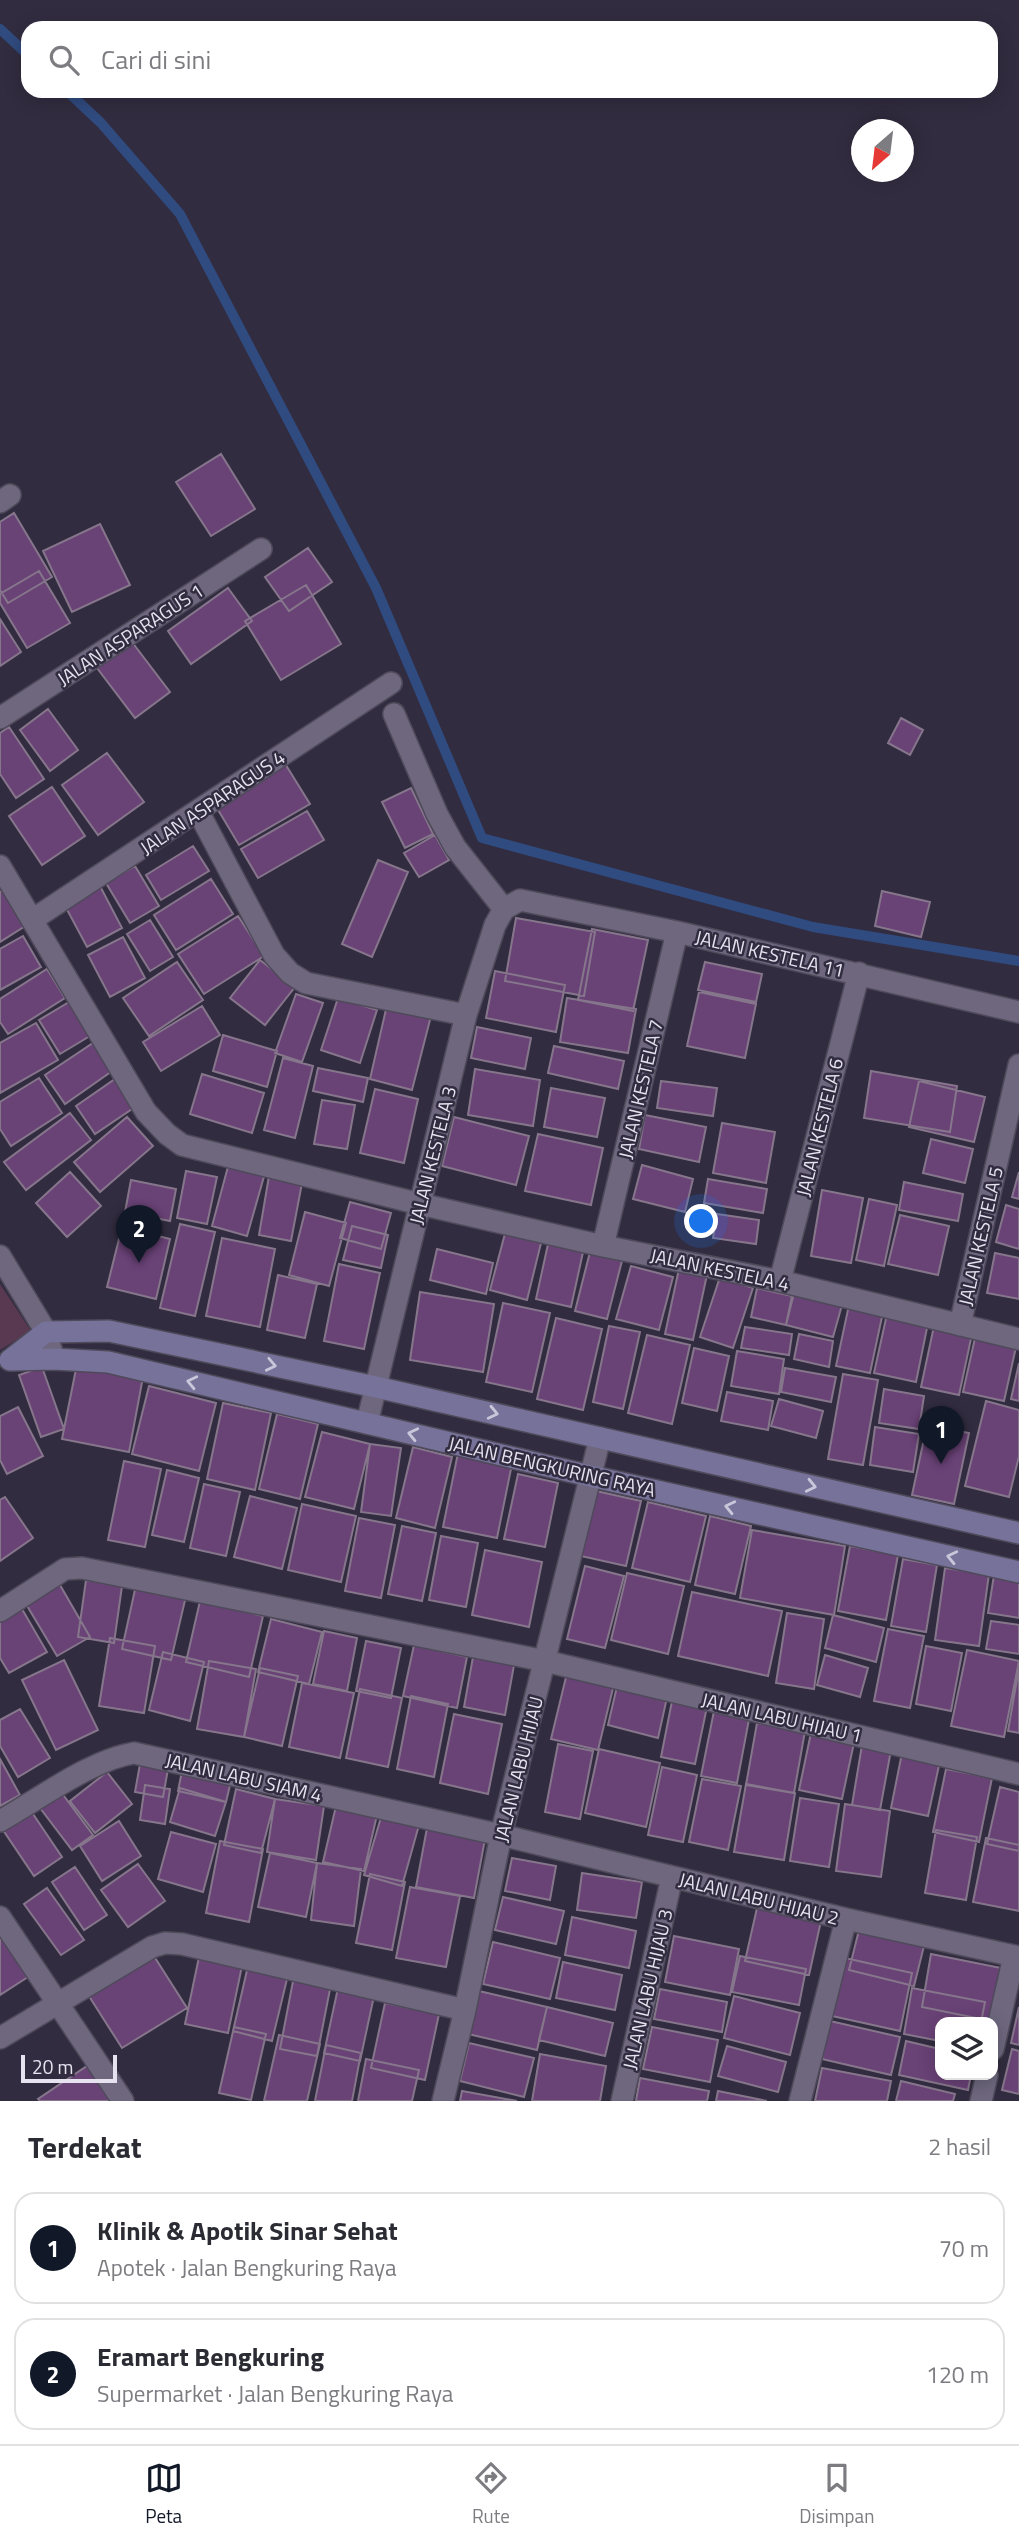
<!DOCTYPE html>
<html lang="id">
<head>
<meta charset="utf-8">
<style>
	:root { --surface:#fff; --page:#f2f2f3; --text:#2b2b33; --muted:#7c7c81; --line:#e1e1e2; --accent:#111827 }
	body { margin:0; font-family:"Titillium Web",sans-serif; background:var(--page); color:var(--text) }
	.controls { position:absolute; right:21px; bottom:21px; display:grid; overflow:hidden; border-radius:14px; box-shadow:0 4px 18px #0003 }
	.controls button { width:63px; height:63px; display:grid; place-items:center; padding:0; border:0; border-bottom:2px solid var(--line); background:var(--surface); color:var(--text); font:35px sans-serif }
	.compass { position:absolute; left:851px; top:119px; width:63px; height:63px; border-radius:50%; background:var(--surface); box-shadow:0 4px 18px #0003; rotate:208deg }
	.scale { position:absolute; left:21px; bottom:18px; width:96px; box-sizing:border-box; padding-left:7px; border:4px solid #e6e2ef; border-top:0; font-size:19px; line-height:24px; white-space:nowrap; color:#e6e2ef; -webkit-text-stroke:5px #322c40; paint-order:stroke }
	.you { position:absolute; left:702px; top:1222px; width:24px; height:24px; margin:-18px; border:5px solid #fff; border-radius:50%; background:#1a73e8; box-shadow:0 0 0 10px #1a73e833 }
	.badge { display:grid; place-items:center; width:46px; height:46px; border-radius:50%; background:var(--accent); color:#fff; font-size:23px; font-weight:700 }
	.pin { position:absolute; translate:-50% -58px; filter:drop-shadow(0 2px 4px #0008) }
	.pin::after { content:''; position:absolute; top:37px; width:24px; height:21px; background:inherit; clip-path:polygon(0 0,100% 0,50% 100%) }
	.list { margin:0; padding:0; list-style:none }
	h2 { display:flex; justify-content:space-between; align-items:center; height:91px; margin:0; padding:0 28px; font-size:30px }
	h2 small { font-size:23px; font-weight:400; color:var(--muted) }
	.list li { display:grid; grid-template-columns:46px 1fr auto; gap:21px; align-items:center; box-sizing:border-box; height:112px; margin:0 14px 14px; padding:0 14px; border:2px solid var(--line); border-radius:21px }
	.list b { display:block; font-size:26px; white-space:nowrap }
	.list p { margin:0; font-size:23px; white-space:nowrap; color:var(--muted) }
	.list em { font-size:23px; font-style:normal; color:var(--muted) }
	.icon { flex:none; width:38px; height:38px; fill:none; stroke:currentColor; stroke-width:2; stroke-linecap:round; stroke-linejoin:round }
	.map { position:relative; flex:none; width:1019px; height:2101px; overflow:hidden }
	.search { position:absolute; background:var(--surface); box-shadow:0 4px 18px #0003; left:21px; right:21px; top:21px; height:77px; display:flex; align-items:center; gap:18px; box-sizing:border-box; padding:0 24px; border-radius:21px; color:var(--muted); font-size:26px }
	.sheet { height:343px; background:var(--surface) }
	nav { display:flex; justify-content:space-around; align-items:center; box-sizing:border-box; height:98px; border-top:2px solid var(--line); background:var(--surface); font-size:19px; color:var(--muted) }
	nav a { display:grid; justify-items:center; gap:4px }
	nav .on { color:var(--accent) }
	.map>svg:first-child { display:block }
	.green { fill:#583951 }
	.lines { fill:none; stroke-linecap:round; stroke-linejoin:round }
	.stream { stroke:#304b7f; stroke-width:10 }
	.building { fill:#694276; stroke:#86768b; stroke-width:2 }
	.street-casing { stroke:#4f4a5a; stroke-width:24 }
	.secondary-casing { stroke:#4f4a5a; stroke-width:24 }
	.street { stroke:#6e677e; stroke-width:21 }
	.secondary { stroke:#767299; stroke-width:21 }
	.oneway { stroke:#cac6da }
	.labels { text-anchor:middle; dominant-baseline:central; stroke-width:5; stroke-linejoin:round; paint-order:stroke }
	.street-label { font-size:19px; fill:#e6e2ef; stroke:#322c40 }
</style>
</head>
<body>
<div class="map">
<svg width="1019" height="2101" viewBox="0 0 1019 2101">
	<rect width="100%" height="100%" fill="#322c40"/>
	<!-- green -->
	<path class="green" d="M0,1284L31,1331L0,1350Z"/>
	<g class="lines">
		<!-- stream -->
		<path class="stream" d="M0,29L28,55
			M67,91L101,123L180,214L376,588L482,838L813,927L1019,961"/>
	</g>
	<!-- building -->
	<path class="building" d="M221,454L255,509L211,536L176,482Z
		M14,513L52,577L8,603L0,590V522Z
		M100,524L130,585L72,612L43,551Z
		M308,548L332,582L289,611L265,577Z
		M39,571L70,623L27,648L0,603V594Z
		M306,585L341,644L281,680L245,621Z
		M228,588L252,621L191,664L168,631Z
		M0,619L21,652L0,666Z
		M132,642L170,692L135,718L97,668Z
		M48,709L78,750L50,771L20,730Z
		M901,718L923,730L910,755L888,743Z
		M9,727L44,779L16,798L0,774V733Z
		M107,753L144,802L98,835L62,785Z
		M284,762L310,804L239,845L214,803Z
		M52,787L85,836L42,865L9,816Z
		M411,788L433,834L405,848L382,802Z
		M307,811L324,840L258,878L241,849Z
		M435,835L449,860L419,877L404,853Z
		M193,846L209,871L161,900L146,875Z
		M378,860L408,872L372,957L342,944Z
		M135,866L159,906L130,923L106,883Z
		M211,879L233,914L176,950L154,915Z
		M100,886L122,928L87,947L64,904Z
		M7,887L30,923L0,942V892Z
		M882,891L930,902L921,937L875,926Z
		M238,916L264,956L204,994L178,954Z
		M516,918L595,932L584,996L505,981Z
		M150,920L173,957L150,971L127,934Z
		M592,929L648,940L633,1011L578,1000Z
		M23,936L41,967L0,990V949Z
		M123,937L145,978L110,997L88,955Z
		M260,960L295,987L265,1025L230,998Z
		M177,962L203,1000L149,1036L123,998Z
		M705,962L762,974L756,1002L698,990Z
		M47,969L65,998L8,1034L0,1022V999Z
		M495,971L565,985L556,1032L486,1018Z
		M699,992L756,1004L745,1058L687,1046Z
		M296,994L323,1003L302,1062L275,1053Z
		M338,998L377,1010L360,1063L321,1050Z
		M567,998L636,1009L628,1053L560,1042Z
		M69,1002L90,1036L60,1054L39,1020Z
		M387,1005L431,1016L412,1090L370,1079Z
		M202,1006L220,1035L161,1071L143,1042Z
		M36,1023L58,1060L0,1093V1043Z
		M477,1027L531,1038L525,1069L471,1058Z
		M223,1035L277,1051L267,1087L213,1071Z
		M96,1041L115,1069L65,1104L45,1075Z
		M554,1046L624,1061L618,1089L548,1073Z
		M283,1058L313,1066L295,1138L264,1130Z
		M318,1068L368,1078L363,1102L313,1091Z
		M475,1069L540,1080L533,1126L468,1115Z
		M871,1071L957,1086L950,1132L864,1118Z
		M202,1074L264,1093L252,1133L190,1114Z
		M39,1078L62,1113L11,1146L0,1129V1102Z
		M115,1079L135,1107L95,1134L76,1106Z
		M661,1081L717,1088L713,1116L657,1108Z
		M919,1081L985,1097L974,1142L909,1127Z
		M551,1088L605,1098L597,1137L544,1127Z
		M375,1089L418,1099L404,1163L360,1153Z
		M322,1100L355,1105L347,1149L314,1144Z
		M70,1113L91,1140L26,1190L4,1162Z
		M645,1115L706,1127L699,1162L639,1149Z
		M127,1117L153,1146L100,1192L74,1162Z
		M454,1117L529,1136L516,1185L442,1166Z
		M722,1123L775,1132L766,1183L713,1173Z
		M538,1134L603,1148L591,1205L525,1191Z
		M931,1139L973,1149L965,1183L923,1173Z
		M229,1163L265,1173L247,1236L212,1226Z
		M642,1165L693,1179L685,1212L633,1199Z
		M186,1171L217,1177L207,1224L177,1218Z
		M70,1172L101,1206L67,1237L36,1203Z
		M1019,1172V1199L1012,1197Z
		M269,1176L302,1183L291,1241L259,1235Z
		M708,1179L767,1189L763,1213L704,1203Z
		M131,1180L176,1189L170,1221L125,1212Z
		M904,1182L963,1194L958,1221L899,1210Z
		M822,1190L863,1198L851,1263L811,1256Z
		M869,1199L897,1205L884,1266L856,1260Z
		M350,1202L391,1213L381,1249L340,1238Z
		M1006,1205L1019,1209V1249L996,1242Z
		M305,1212L346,1223L329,1286L289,1275Z
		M717,1214L759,1220L756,1244L713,1238Z
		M900,1215L949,1226L938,1275L888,1264Z
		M180,1224L215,1232L195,1316L160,1308Z
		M352,1226L388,1235L381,1268L343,1260Z
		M507,1226L543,1235L527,1300L490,1290Z
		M122,1227L170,1239L156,1299L107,1287Z
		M550,1235L585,1243L571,1307L536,1299Z
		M222,1238L275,1249L260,1327L206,1316Z
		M592,1244L624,1253L607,1319L575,1311Z
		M437,1249L493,1263L486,1294L430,1280Z
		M995,1253L1019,1258V1299L987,1293Z
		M339,1264L380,1273L364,1349L324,1341Z
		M680,1264L708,1270L693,1340L665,1334Z
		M631,1266L673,1277L659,1330L616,1319Z
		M278,1275L317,1284L305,1338L267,1330Z
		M720,1277L753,1288L733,1348L700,1337Z
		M757,1288L792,1296L786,1325L751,1317Z
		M420,1292L494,1304L483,1372L410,1360Z
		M794,1293L842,1305L833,1337L786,1325Z
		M503,1303L550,1313L532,1392L486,1382Z
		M849,1305L883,1312L870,1373L836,1366Z
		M887,1314L928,1323L916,1382L874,1373Z
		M556,1318L602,1329L583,1410L537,1399Z
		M609,1326L640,1332L623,1409L593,1402Z
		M934,1326L972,1334L959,1395L921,1387Z
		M745,1327L792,1334L789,1355L741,1348Z
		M799,1334L833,1341L829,1367L794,1359Z
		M647,1335L690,1345L672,1424L628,1413Z
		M975,1338L1016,1347L1004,1401L963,1392Z
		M694,1348L729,1356L717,1411L682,1403Z
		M737,1351L784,1359L779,1394L731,1386Z
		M1019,1363V1401L1011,1399Z
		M77,1364L143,1377L129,1452L62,1439Z
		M42,1367L64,1429L41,1437L19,1375Z
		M785,1368L836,1377L831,1402L781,1392Z
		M843,1374L878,1380L863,1465L828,1459Z
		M149,1386L216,1403L199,1471L132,1454Z
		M884,1389L924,1396L919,1429L879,1423Z
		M727,1392L773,1401L768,1430L721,1421Z
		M779,1399L823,1411L816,1438L771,1426Z
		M986,1401L1019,1410V1456L1009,1497L965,1486Z
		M223,1403L271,1413L255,1490L207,1479Z
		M18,1407L43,1456L7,1474L0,1460V1416Z
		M277,1414L318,1424L300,1499L259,1489Z
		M927,1425L969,1433L954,1504L912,1495Z
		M875,1427L919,1434L913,1472L870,1465Z
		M322,1432L370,1444L354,1509L305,1497Z
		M370,1444L401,1448L391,1516L361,1512Z
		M413,1447L452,1457L435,1528L396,1518Z
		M458,1453L512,1464L497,1538L443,1527Z
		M124,1461L161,1469L145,1547L108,1540Z
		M167,1470L199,1478L184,1542L152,1535Z
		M518,1474L558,1483L545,1547L504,1539Z
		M204,1484L240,1492L226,1556L190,1548Z
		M596,1491L641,1501L626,1566L581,1556Z
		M250,1496L297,1508L282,1569L234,1557Z
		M5,1497L33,1538L0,1561V1500Z
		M648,1502L706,1516L690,1582L632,1568Z
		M302,1504L356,1516L341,1582L288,1570Z
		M710,1516L751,1526L735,1594L695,1585Z
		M359,1518L395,1525L381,1598L345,1591Z
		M402,1526L436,1533L422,1601L388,1594Z
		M752,1530L845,1546L834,1615L740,1598Z
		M441,1536L478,1543L466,1607L429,1600Z
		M850,1546L898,1555L886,1620L838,1611Z
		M485,1550L542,1562L529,1627L472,1615Z
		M903,1559L937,1565L926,1632L891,1626Z
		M585,1566L624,1576L605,1648L567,1639Z
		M945,1568L989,1574L979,1646L935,1640Z
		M627,1573L684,1586L668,1654L611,1640Z
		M994,1575L1019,1579V1618L988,1613Z
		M86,1580L122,1586L114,1643L78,1637Z
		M60,1585L90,1637L57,1656L26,1604Z
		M136,1585L186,1596L171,1660L122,1649Z
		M692,1592L782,1611L768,1676L678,1656Z
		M200,1601L263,1616L249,1677L186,1662Z
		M22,1609L47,1652L9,1673L0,1658V1621Z
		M787,1613L824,1619L814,1689L776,1683Z
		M833,1615L884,1628L876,1662L825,1648Z
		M271,1619L322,1632L309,1684L258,1672Z
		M991,1621L1019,1625V1654L986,1649Z
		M888,1629L924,1636L910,1708L874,1701Z
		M324,1631L357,1638L347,1691L313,1684Z
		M110,1638L155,1646L144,1713L99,1706Z
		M366,1641L401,1648L391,1698L356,1691Z
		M414,1645L467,1657L457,1708L403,1696Z
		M926,1646L962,1653L951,1711L916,1704Z
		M967,1650L1019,1661L1004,1737L951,1726Z
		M163,1652L204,1662L190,1721L149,1710Z
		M825,1655L868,1668L860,1697L817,1685Z
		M473,1657L514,1665L505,1715L464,1707Z
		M64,1660L98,1730L56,1750L22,1680Z
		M209,1661L256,1669L244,1737L197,1729Z
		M260,1668L298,1676L282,1746L244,1737Z
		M1019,1668V1733L1008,1731Z
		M567,1673L614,1684L598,1750L551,1739Z
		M618,1682L668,1693L658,1738L608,1725Z
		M302,1683L354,1693L340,1758L289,1747Z
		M360,1689L402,1698L388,1767L346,1758Z
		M411,1696L448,1704L434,1777L397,1769Z
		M673,1696L708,1702L695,1764L661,1757Z
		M715,1706L750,1714L737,1783L701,1776Z
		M20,1709L50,1758L18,1777L0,1746V1720Z
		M454,1714L502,1724L488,1794L440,1783Z
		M757,1723L805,1731L794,1793L746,1785Z
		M812,1728L855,1738L842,1799L799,1790Z
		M558,1744L593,1751L580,1819L545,1812Z
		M862,1745L891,1750L880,1810L852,1805Z
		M599,1749L660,1763L646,1827L585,1813Z
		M902,1753L940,1761L928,1816L891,1808Z
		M0,1759L20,1795L0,1806Z
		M140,1764L168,1769L163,1797L135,1792Z
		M662,1767L697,1775L683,1842L648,1835Z
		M946,1769L992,1778L979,1842L933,1832Z
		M182,1771L231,1781L226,1802L178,1791Z
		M107,1772L132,1804L95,1833L70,1801Z
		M702,1779L741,1786L728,1850L689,1842Z
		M746,1784L795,1793L784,1860L734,1852Z
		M145,1785L170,1789L165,1824L140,1820Z
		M1000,1787L1019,1792V1851L987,1844Z
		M180,1788L226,1802L215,1836L170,1822Z
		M236,1789L275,1799L261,1853L224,1845Z
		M61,1792L93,1835L72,1850L40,1808Z
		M800,1798L839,1804L829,1867L790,1861Z
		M275,1799L324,1806L316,1860L267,1852Z
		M845,1804L890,1811L881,1877L836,1871Z
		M336,1806L377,1815L364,1871L323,1862Z
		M31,1811L62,1857L34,1876L3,1830Z
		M382,1814L419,1825L402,1886L364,1875Z
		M119,1821L141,1856L102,1881L80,1846Z
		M427,1828L485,1839L474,1898L416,1887Z
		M936,1830L977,1837L966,1900L925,1893Z
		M171,1832L216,1844L203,1892L158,1879Z
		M986,1838L1019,1845V1911L973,1902Z
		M220,1841L263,1849L249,1922L206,1913Z
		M270,1853L317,1863L306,1917L258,1907Z
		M512,1858L556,1866L550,1900L505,1891Z
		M317,1863L361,1869L354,1926L311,1920Z
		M138,1864L165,1901L128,1927L101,1890Z
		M75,1867L107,1915L84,1930L52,1882Z
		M582,1873L642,1882L636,1918L577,1910Z
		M370,1874L405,1882L392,1950L356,1943Z
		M410,1887L460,1896L446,1967L396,1958Z
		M47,1888L84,1940L61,1955L24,1904Z
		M503,1897L564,1911L556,1944L495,1930Z
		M757,1908L821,1921L809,1975L745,1961Z
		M572,1917L636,1931L629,1968L565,1955Z
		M0,1928L31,1975L0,1995Z
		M859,1930L924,1946L914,1986L849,1970Z
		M674,1936L739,1949L730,1995L665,1982Z
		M493,1942L560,1958L550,1999L483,1984Z
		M152,1953L187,2008L122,2048L87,1993Z
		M931,1954L1001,1968L991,2021L922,2007Z
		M740,1956L806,1969L799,2005L732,1992Z
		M199,1957L242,1966L228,2033L185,2024Z
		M845,1958L912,1973L900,2031L832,2016Z
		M563,1962L622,1975L615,2010L556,1998Z
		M248,1966L288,1975L272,2041L233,2031Z
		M294,1976L331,1984L317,2056L280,2049Z
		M338,1988L374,1996L360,2061L324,2053Z
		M912,1988L985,2002L981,2022H940V2041L904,2034Z
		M660,1989L727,2002L722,2032L654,2019Z
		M479,1991L547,2007L537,2050L468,2034Z
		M734,1996L800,2013L790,2055L724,2038Z
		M385,2003L439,2014L425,2080L371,2068Z
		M547,2007L613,2023L605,2056L539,2040Z
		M1019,2007V2045L1011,2043Z
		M830,2021L900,2037L891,2075L822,2059Z
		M234,2027L266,2034L251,2100L219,2093Z
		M652,2027L718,2040L710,2082L643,2069Z
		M279,2035L320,2044L307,2101H264Z
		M906,2041L940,2049V2075H971L968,2090L899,2075Z
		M469,2043L534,2058L524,2097L460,2081Z
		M326,2045L361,2053L352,2101H315Z
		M727,2046L786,2062L778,2092L718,2076Z
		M1012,2049L1019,2051V2094L1002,2090Z
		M540,2054L606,2066L600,2101H532Z
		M366,2059L419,2070L412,2101H358Z
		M87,2066L110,2101H40L38,2099Z
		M822,2068L891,2081L887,2101H815Z
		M640,2078L709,2091L707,2101H636Z
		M901,2081L955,2094L953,2101H896Z
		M462,2091L517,2101H460Z
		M718,2091L767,2101H716Z"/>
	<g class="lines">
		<!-- street casing -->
		<g class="street-casing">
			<path id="street" d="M0,502L10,495
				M394,714L437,814L455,847L504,909
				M0,718L261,549
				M198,811L274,955L290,973L306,983L466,1015
				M0,866L146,1112L167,1134L182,1145L420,1204L603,1246L780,1281L1019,1339
				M32,920L391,683
				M603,1246L677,932
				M0,1256L46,1332L54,1359
				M780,1281L859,973
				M960,1325L1019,1065
				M367,1423L466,1015L495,925L504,909L520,900L677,932L1019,1012
				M0,1611L65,1569L82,1568L545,1661L1019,1774
				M0,1821C39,1799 91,1760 134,1753L501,1835L846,1919L1019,1957
				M0,1917L123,2101
				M0,2038L152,1947L165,1943L182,1944L465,2010
				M993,2049L1014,1956
				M443,2101L465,2010L501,1835L600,1438
				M622,2101L672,1877
				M800,2101L846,1919
				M981,2101L987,2075"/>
		</g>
		<!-- secondary casing -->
		<g class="secondary-casing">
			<path id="secondary" d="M10,1360L46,1332L109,1331L376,1387L1019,1533
				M10,1360L54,1359L108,1362L590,1476L1019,1572"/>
		</g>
		<!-- street -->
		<use href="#street" class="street"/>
		<!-- secondary -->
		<use href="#secondary" class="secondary"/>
	</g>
	<!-- one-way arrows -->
	<defs><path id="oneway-chevron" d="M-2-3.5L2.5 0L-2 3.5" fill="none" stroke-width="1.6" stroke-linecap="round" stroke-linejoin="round" transform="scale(1.75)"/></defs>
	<g class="oneway">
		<use href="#oneway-chevron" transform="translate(271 1365) rotate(12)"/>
		<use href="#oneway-chevron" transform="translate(192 1382) rotate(-167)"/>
		<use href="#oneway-chevron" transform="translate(493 1413) rotate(13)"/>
		<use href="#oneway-chevron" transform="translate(413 1434) rotate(-167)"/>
		<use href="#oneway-chevron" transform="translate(811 1486) rotate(13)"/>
		<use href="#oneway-chevron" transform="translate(730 1507) rotate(-167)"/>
		<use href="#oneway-chevron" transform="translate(952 1557) rotate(-167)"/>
	</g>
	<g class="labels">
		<!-- street labels -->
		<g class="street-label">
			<text transform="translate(130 634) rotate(-33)">JALAN ASPARAGUS 1</text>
			<text transform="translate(212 802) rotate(-34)">JALAN ASPARAGUS 4</text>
			<text transform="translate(770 953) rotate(13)">JALAN KESTELA 11</text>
			<text transform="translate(640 1089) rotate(-77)">JALAN KESTELA 7</text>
			<text transform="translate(819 1127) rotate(-76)">JALAN KESTELA 6</text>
			<text transform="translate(432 1155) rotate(-76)">JALAN KESTELA 3</text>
			<text transform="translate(980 1236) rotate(-77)">JALAN KESTELA 5</text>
			<text transform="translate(720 1269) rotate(12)">JALAN KESTELA 4</text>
			<text transform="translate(552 1466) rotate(13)">JALAN BENGKURING RAYA</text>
			<text transform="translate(782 1717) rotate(13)">JALAN LABU HIJAU 1</text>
			<text transform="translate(518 1769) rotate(-76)">JALAN LABU HIJAU</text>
			<text transform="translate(244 1777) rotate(13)">JALAN LABU SIAM 4</text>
			<text transform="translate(759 1898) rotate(14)">JALAN LABU HIJAU 2</text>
			<text transform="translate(647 1989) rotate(-77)">JALAN LABU HIJAU 3</text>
		</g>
	</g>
</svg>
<div class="controls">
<button><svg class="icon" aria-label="layers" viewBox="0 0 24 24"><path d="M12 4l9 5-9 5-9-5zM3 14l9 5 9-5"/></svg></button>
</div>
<svg class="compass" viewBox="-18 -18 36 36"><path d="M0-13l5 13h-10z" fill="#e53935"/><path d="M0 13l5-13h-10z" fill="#7c7c81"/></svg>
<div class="scale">20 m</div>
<div class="you"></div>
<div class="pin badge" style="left:941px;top:1464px">1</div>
<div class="pin badge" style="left:139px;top:1263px">2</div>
<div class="search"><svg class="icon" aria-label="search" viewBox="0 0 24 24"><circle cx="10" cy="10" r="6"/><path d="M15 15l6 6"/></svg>Cari di sini</div>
</div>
<section class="sheet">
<h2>Terdekat<small>2 hasil</small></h2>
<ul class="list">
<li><span class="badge">1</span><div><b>Klinik &amp; Apotik Sinar Sehat</b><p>Apotek · Jalan Bengkuring Raya</p></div><em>70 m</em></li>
<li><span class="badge">2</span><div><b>Eramart Bengkuring</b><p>Supermarket · Jalan Bengkuring Raya</p></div><em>120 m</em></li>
</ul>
</section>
<nav>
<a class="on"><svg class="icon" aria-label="map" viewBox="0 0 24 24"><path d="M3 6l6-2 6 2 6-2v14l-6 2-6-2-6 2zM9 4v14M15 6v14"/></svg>Peta</a>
<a><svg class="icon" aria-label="directions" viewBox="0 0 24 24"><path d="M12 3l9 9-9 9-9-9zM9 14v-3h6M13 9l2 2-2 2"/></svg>Rute</a>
<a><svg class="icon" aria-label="saved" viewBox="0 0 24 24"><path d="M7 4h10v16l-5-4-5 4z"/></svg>Disimpan</a>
</nav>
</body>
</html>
